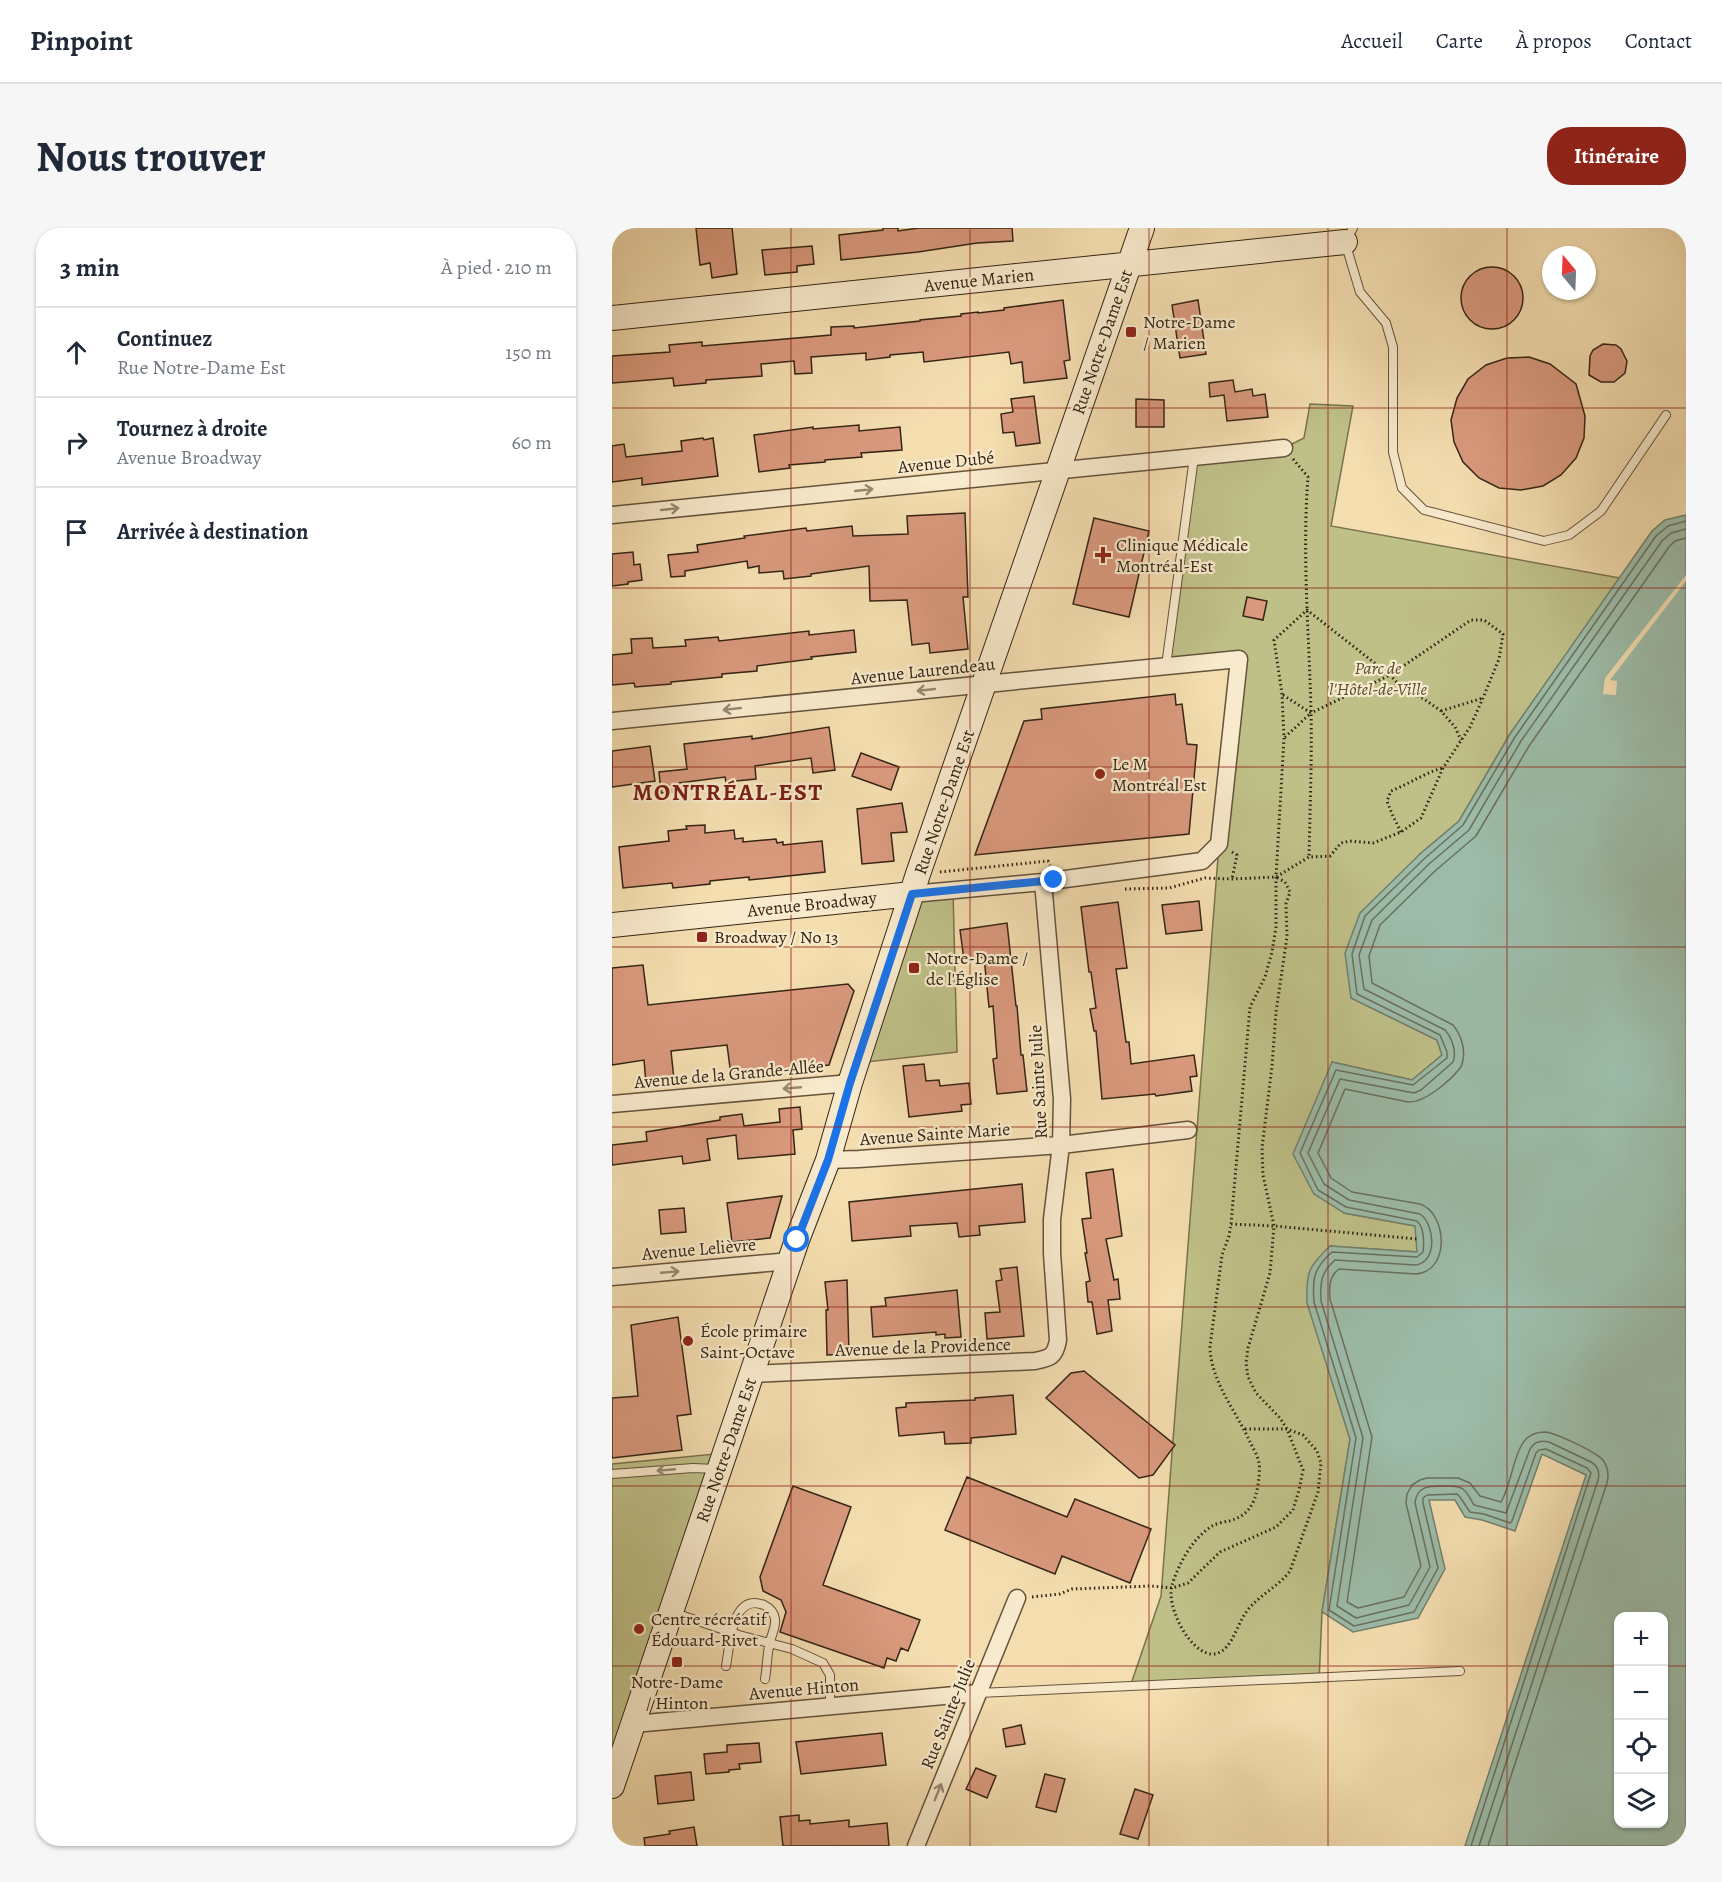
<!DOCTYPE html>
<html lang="fr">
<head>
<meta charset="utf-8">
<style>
	:root { --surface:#fff; --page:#f6f6f7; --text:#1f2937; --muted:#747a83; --line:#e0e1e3; --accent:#8f2418 }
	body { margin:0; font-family:Alegreya,serif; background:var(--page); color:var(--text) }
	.controls { position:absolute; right:18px; bottom:18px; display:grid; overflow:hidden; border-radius:12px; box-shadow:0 2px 4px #0004 }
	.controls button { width:54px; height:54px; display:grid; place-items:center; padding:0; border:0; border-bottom:2px solid var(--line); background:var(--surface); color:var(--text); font:30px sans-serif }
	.compass { position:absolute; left:930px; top:18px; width:54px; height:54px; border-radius:50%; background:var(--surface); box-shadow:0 2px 4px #0004; rotate:341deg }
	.stop { position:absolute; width:18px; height:18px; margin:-14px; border:4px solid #1a73e8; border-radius:50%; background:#fff }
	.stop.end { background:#1a73e8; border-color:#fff; box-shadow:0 2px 6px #0008 }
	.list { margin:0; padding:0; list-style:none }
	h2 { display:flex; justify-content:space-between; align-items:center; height:78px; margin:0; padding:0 24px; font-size:26px }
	h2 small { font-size:20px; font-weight:400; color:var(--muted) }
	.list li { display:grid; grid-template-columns:39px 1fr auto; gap:18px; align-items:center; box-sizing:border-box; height:90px; padding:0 24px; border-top:2px solid var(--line) }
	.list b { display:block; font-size:22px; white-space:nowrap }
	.list p { margin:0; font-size:20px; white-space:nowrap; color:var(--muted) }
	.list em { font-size:20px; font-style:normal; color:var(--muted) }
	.icon { flex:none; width:33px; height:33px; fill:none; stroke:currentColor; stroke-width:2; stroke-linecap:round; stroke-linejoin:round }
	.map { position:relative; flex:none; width:1074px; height:1618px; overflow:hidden; border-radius:24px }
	header { display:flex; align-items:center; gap:36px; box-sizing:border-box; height:84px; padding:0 30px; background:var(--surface); border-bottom:2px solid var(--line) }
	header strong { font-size:28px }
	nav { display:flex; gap:33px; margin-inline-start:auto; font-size:21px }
	.intro { display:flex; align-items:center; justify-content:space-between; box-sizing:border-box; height:144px; padding:0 36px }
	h1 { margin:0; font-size:42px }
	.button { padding:15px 27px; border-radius:24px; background:var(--accent); color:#fff; font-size:21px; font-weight:700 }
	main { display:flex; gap:36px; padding:0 36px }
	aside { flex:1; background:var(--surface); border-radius:24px; box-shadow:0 2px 4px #0004 }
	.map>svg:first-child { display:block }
	.green { fill:#bfc088; stroke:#7a724e; stroke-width:1.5 }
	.water { fill:#9cbca9; stroke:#73806e; stroke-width:1.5; fill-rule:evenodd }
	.pier { fill:#f4deb0 }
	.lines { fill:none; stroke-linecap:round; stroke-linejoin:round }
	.shore { stroke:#68705f; stroke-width:1.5 }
	.building { fill:#d9997d; stroke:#352515; stroke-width:1.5 }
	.lane-casing { stroke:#65533c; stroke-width:10 }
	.street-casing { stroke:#65533c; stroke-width:19 }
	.secondary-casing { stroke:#352515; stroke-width:26 }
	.path { stroke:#352515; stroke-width:3; stroke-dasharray:1.5 3; stroke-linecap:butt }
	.lane { stroke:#f8eacc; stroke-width:8 }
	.street { stroke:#f8eacc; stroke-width:16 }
	.secondary { stroke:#f8eacc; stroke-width:24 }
	.oneway { stroke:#968870 }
	.route { stroke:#1a73e8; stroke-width:8 }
	.grid { fill:none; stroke:#8f2418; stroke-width:1.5; stroke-opacity:0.55 }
	.poi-dot { fill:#8f2418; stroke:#f8eacc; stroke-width:2 }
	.labels { text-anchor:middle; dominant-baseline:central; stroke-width:4.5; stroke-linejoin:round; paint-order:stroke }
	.street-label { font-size:18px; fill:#352515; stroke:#f8eacc }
	.poi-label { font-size:18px; fill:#352515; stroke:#f8eacc; text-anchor:start }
	.park-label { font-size:18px; font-style:italic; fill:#584c32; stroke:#f8eacc }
	.district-label { font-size:24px; font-weight:bold; letter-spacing:1.5px; fill:#7a1f14; stroke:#f8eacc }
</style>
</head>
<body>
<header>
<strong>Pinpoint</strong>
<nav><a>Accueil</a><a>Carte</a><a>À propos</a><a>Contact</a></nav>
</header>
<div class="intro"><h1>Nous trouver</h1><a class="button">Itinéraire</a></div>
<main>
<aside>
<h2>3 min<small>À pied · 210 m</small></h2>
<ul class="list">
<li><svg class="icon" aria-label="ahead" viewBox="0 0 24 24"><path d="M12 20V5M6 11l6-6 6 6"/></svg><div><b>Continuez</b><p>Rue Notre-Dame Est</p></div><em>150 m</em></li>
<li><svg class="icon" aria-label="right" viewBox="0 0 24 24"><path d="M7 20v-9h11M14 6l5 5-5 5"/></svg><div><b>Tournez à droite</b><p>Avenue Broadway</p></div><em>60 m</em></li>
<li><svg class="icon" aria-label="arrive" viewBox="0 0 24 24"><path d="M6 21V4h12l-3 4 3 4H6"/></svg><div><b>Arrivée à destination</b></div></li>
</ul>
</aside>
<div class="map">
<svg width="1074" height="1618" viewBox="0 0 1074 1618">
	<rect width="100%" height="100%" fill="#f4deb0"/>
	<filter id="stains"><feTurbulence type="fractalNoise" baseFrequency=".00333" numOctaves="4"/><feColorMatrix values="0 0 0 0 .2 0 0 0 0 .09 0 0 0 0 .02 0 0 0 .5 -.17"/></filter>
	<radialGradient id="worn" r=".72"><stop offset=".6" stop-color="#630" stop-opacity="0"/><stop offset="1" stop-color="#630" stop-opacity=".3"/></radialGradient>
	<!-- green -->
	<path class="green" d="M698,176L741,178L719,298L1008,350L898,506L847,593L808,626L739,770L825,812L830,827L800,852L720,834L732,985L804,998L806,1024L718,1018L696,1075L738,1211L710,1384L707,1454L518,1459L549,1368L607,616L627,432L554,438L582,229L672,220L692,210Z
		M341,662L345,824L245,835L300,666Z
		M113,1225L0,1558V1236Z"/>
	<!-- water -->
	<path class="water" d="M1074,287V1618H853L974,1247L930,1226L903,1303L870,1292L853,1289L843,1272H817L833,1341L806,1390L741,1404L710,1384L738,1211L695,1075C694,1044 696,1039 718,1018L805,1024L803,998L732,985L702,966L681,926L720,834L800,852L830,827L825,812L739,770L733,725L748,685L808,626L847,593L898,506L1040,303L1053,292ZM1006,1388H1052V1596H1006Z"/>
	<!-- pier -->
	<path class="pier" d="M1074,347V353L998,452L1005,453L1004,467L991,466L993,450Z"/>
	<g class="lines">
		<!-- shore -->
		<path class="shore" d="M859,1618L979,1245L975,1240L934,1221L927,1222L924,1225L900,1293L898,1295L872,1286L858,1284L848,1269L845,1266L815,1267L811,1270V1275L826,1340L802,1384L742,1398L717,1382L744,1210L702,1074C700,1050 702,1040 720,1024L805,1029L811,1024C812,1015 813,1000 805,993L734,979L706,962L688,925L724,842L801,857L835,830V824L828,807L745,766L740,726L753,688L812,631L851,597L903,509L1044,308L1056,298L1074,293
			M867,1618L986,1252C988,1244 986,1238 979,1234L937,1214C929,1212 922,1214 918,1221L894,1285L862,1277C859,1272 856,1265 851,1261C846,1257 838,1258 832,1258C818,1258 805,1257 803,1275L818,1339L797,1377L744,1390L725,1378L751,1210L709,1073C708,1055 709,1044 723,1032L803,1037C826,1035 823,996 808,986L737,972L712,956L696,925L728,851L802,865L809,862L841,834C845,824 840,810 833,802L752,761L747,727L760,692L817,636L857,602L909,513L1050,313L1059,305L1074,301
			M876,1618L995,1255C997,1247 996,1239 991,1232C984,1224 944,1205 933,1204C927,1204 920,1206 915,1210C902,1222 899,1258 889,1274L868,1268L858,1255L846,1250H815L808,1252L800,1257L795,1266L794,1275L809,1338L792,1369L746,1380L735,1374L760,1209L718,1071C717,1060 717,1048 727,1041L804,1046C839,1043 835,985 808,976L740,964L719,950L706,925L733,861L796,874C813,875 839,852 849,839C855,825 850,808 841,797L760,755L757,728L768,697L823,643L864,608L917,518L1057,319L1063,313L1074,310"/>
	</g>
	<!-- building -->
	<path class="building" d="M84,0H120L125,46L100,50L98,35L88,37Z
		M271,0H286V3L307,0H400L401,13L365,15L306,24L229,32L227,7L271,2Z
		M200,18L202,36L185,38V44L153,47L150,22Z
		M849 70a31 31 0 1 1 62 0a31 31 0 1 1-62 0Z
		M451,72L458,132L452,133L455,150L412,155L410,134L399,136L397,124L312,134L311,124L278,127V129L254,132V125L199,129L200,145L183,146L182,133L149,136L150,148L94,152V155L62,158L61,150L0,155V128L58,124L57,117L90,114V118L219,107V99L242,98V100L308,93V92L349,88V86L366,84V85L392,82V80Z
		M586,72L594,126L568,130L560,77Z
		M991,116L1004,117L1009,121L1015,133L1013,145L1002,154H989L977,147L978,128L981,122Z
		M917,129L938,136L964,156L973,188L972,210L964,230L949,247L931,258L909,262L887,260L867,250L851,234L842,214L839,192L845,170L856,151L874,137L895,130Z
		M621,152L623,164L640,161L641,168L653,166L656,189L615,193L612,167L598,169L597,155Z
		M422,168L428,215L404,218L402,204L391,205L389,186L401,184L399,171Z
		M524,171L552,172V199H524Z
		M247,197V203L288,199L290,222L249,225L250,229L213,232V234L177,237L178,240L147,244L142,207L201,199V201Z
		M91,210L92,212L101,210L106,248L30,257V250L0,254V218L12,216L14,229L70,223L69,213Z
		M353,285L356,369H351L356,421L318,425L317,415L300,417L295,372L258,373L257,338L199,346V348L172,351L171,343L147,345V338L136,340L135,333L73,343V348L59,349L56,327L86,324L85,317L133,310L132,308L194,300L195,303L240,298L241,308L296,306L295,288Z
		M482,290L537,303L517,389L461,376Z
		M21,324L22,337L28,336L30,352L16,354V356L0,358V326Z
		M635,369L655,373L651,392L631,388Z
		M242,402L244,424L199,429L200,431L145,438V443L110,446V449L59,454V456L23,459L22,455L0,457V427L20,425L19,411L40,410L41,420L74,418L73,412L106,409L107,413L197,403V407Z
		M563,466L564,477L570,476L575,516L585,517L577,606L363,627L412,493L430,491L429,481Z
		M217,499L223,542L201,545L199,530L143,538L144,551L114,554L113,549L67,555L68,563L49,565L47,544L75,541L72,516L140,508V511Z
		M38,518L43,553L0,559V523Z
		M249,525L287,539L279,562L240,548Z
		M290,575L295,604L279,605L282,633L250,636L245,581Z
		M93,597V605L122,602L123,611L131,610V614L164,611L165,615L171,614V617L210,613L213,644L137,652V649L98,653V656L61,660L60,655L11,660L7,619L57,613L56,603L75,601L74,598Z
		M587,673L590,702L554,706L550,677Z
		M506,674L515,740L504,741L514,814H517L519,836L582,827L585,848L578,849L580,863L544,868L543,866L490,871L484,803H482L478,781L484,780L479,744H477L469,679Z
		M395,695L404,778H405L409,827H411L415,863L385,866L381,831L385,830L381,778L377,779L372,729L352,732L348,702Z
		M31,737L36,777L236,756L242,763L217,837L119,847L115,817L59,823L62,852L34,855L32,832L0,837V740Z
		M312,836L314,853L327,852L328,858L357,855L359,876L349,877L350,883L297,889L291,838Z
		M188,879L190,901L181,902L183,926L126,931L124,907L95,911L98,932L71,936L70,928L0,937V917L35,913L34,904L108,892V889L130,886L132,898L168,894L167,881Z
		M501,941L510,1008L494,1011L502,1052L506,1051L508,1071L496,1072L500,1103L485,1106L480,1074H476L474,1054L478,1053L473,1025H475L470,991L479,990L474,945Z
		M410,956L413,994L367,998L368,1007L347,1009L345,995L298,998L299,1008L240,1013L237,974Z
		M170,968L158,1010L120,1014L115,975Z
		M72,980L74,1004L49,1006L47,982Z
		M405,1039L412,1108L375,1111L373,1085L388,1084L384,1053L390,1052L388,1041Z
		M235,1052L237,1126L215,1127L214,1082H216L213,1054Z
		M345,1062L349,1109L333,1110V1106L324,1107V1104L261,1109L259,1079L274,1078L273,1070Z
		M66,1089L79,1186L65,1188L70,1222L0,1230V1170L26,1168L19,1097Z
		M472,1143L563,1217L541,1247L527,1250L434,1170L459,1145Z
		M401,1167L404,1206L359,1210V1215L333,1216L332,1204L287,1208L284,1180L294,1179V1175L363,1172V1170Z
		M355,1249L455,1289L463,1271L539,1301L518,1355L450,1328L443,1346L333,1302Z
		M181,1258L239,1279L211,1357L308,1392L296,1423L289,1420L284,1433L275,1430L272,1440L168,1404L174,1384L169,1372L151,1363L148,1349Z
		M409,1497L413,1516L394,1519L391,1501Z
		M270,1505L274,1537L189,1546L184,1514Z
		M147,1515L149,1534L127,1536L128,1541L117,1542V1544L94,1546L92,1526L115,1524V1517Z
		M364,1540L384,1548L375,1570L354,1561Z
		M79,1544L82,1572L46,1576L43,1548Z
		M433,1546L453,1551L444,1584L424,1579Z
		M523,1561L541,1567L526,1611L508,1606Z
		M187,1587V1593L198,1592V1596L237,1592V1599L275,1595L277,1618H171L168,1589Z
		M82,1599L85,1618H33L32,1610L58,1606L57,1603Z"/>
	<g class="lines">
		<!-- lane casing -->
		<g class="lane-casing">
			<path id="lane" d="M741,0L733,14L748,64L774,95L781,119V224L790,260L812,282L932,313L957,307L989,283L1054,187
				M554,438L582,229
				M0,1246L81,1240L104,1241
				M60,1384L127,1407L180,1421L211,1435L218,1447V1478
				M114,1438C118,1418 119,1364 152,1377C158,1380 162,1384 163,1391C164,1399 160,1406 158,1413C155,1426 155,1439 153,1451
				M366,1465L848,1443"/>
		</g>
		<!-- street casing -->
		<g class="street-casing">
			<path id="street" d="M0,287L672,220
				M0,493L627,431L607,616L590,633L431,654L300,666
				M0,876L238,855
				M216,932L247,931L449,917L576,902
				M0,1049L178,1033
				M140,1146L423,1133C438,1130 443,1129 446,1112L440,1025V991L449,917L450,871L431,654
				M22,1496L365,1465
				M304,1618L405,1370"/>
		</g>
		<!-- secondary casing -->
		<g class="secondary-casing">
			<path id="secondary" d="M0,90L733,14
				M0,697L300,666
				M0,1558L185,1012L216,932L238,855L306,646L530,0"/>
		</g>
		<!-- path -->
		<path class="path" d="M681,231L696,249C690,327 697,405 699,482C700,531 698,580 697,629
			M671,467L699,485L672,510
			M829,483L871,470
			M789,604L780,586L775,573L779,563C797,556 812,545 831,540
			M620,624L625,627L620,651
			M328,644L436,633L438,637
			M513,661L557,660L593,650L620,651L664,649L697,629L718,628L729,615L738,613L761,615L789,604L809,590L831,540L858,499L871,470L887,431L891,406L872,392H859L778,447L792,462L812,471L829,483L843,499L849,512
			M619,996L662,998L805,1011
			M633,1201H675L691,1207L705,1223L709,1235L706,1264L678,1343C666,1359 647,1367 635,1383C629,1391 625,1402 620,1411C595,1457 552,1385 560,1357C567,1335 580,1311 600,1298C605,1295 612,1294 617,1293C636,1288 643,1276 646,1257C647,1251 648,1241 647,1235C646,1228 641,1220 638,1214C624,1183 599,1154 598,1119L610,1027L617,1008L619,996L638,779L653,749L660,724L664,699V649L672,510L670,466L662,412L695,382L778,447L699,485
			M420,1369L448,1366L460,1361L539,1358L560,1360L576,1355L608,1324L664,1299L681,1282L687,1262L691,1242L675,1201L668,1190L644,1165L636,1149L634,1135L636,1120L658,1045L662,998L651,947L650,920L660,838L664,784L675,709L674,676L678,664L673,654L664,649"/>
		<!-- lane -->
		<use href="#lane" class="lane"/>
		<!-- street -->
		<use href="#street" class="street"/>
		<!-- secondary -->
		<use href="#secondary" class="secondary"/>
	</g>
	<!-- one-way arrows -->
	<defs><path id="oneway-shaft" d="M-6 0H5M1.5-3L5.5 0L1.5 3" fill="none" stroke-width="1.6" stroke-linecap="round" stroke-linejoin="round" transform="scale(1.5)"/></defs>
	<g class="oneway">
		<use href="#oneway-shaft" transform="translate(252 262) rotate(-6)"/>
		<use href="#oneway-shaft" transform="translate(58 281) rotate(-6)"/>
		<use href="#oneway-shaft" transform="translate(314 462) rotate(174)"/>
		<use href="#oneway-shaft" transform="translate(120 481) rotate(174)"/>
		<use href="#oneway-shaft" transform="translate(180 860) rotate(175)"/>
		<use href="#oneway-shaft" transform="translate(58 1044) rotate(-5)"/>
		<use href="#oneway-shaft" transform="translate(54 1242) rotate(175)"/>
		<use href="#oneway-shaft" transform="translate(326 1564) rotate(-68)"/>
	</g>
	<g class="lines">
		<!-- route -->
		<path class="route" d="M185,1012L216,932L238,855L300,666L442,652"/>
	</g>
	<!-- grid -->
	<path class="grid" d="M179,0V1618M358,0V1618M537,0V1618M716,0V1618M895,0V1618M0,180H1074M0,360H1074M0,539H1074M0,719H1074M0,899H1074M0,1079H1074M0,1258H1074M0,1438H1006M1052,1438H1074"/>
	<!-- markers -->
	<g class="poi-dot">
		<rect x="513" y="98" width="12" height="12" rx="3"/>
		<path d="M488 318h6v6h6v6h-6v6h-6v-6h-6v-6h6z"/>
		<circle cx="488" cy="546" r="6"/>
		<rect x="84" y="703" width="12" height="12" rx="3"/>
		<rect x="296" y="734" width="12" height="12" rx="3"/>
		<circle cx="76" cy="1113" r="6"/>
		<circle cx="27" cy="1401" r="6"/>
		<rect x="59" y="1428" width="12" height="12" rx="3"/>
	</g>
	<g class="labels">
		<!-- street labels -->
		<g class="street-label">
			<text transform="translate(367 52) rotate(-6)">Avenue Marien</text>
			<text transform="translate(490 114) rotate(-71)">Rue Notre-Dame Est</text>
			<text transform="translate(334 234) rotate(-6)">Avenue Dubé</text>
			<text transform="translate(311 443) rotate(-6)">Avenue Laurendeau</text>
			<text transform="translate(332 574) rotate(-71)">Rue Notre-Dame Est</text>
			<text transform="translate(200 676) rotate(-6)">Avenue Broadway</text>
			<text transform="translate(117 846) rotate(-5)">Avenue de la Grande-Allée</text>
			<text transform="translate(426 854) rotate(-93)">Rue Sainte Julie</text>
			<text transform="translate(323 906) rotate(-4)">Avenue Sainte Marie</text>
			<text transform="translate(87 1021) rotate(-5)">Avenue Lelièvre</text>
			<text transform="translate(311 1119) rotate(-2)">Avenue de la Providence</text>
			<text transform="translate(114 1222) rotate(-71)">Rue Notre-Dame Est</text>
			<text transform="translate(192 1461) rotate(-5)">Avenue Hinton</text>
			<text transform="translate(336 1486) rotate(-68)">Rue Sainte-Julie</text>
		</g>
		<!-- poi labels -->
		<g class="poi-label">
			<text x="531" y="94">Notre-Dame<tspan x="531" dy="21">/ Marien</tspan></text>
			<text x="504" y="317">Clinique Médicale<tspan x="504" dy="21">Montréal-Est</tspan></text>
			<text x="500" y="536">Le M<tspan x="500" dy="21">Montréal Est</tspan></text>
			<text x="102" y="709">Broadway / No 13</text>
			<text x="314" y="730">Notre-Dame /<tspan x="314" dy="21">de l'Église</tspan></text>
			<text x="88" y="1103">École primaire<tspan x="88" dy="21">Saint-Octave</tspan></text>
			<text x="39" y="1391">Centre récréatif<tspan x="39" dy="21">Édouard-Rivet</tspan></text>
			<text x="65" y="1454" text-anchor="middle">Notre-Dame<tspan x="65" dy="21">/ Hinton</tspan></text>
		</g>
		<!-- park labels -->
		<g class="park-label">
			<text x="766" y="440">Parc de<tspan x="766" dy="21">l'Hôtel-de-Ville</tspan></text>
		</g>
		<!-- district labels -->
		<g class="district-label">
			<text x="116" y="564">MONTRÉAL-EST</text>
		</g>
	</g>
	<rect width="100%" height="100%" filter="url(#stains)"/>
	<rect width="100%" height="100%" fill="url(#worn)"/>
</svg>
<div class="controls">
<button>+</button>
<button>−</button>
<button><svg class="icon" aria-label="locate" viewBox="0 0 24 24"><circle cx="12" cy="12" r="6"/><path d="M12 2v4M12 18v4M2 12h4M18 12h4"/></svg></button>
<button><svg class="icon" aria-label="layers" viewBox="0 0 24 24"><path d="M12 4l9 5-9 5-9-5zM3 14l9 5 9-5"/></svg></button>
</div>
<svg class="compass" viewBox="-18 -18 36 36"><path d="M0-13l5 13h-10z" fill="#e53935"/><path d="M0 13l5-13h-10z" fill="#747a83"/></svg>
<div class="stop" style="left:185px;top:1012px"></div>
<div class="stop end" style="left:442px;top:652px"></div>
</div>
</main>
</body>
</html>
